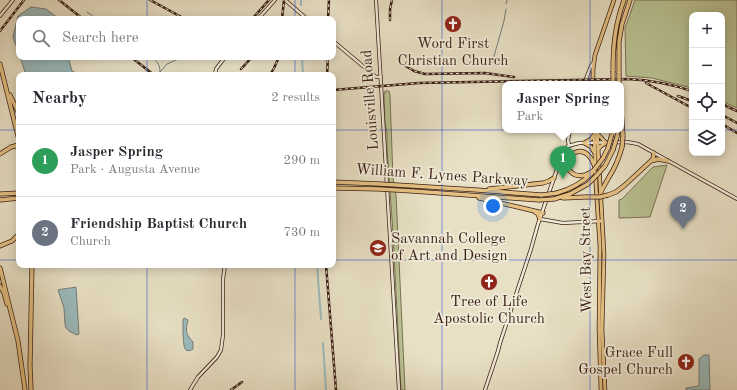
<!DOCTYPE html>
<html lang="en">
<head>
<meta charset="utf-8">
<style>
	:root { --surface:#fff; --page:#f2f2f3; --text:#2b2b33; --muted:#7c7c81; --line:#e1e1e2; --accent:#0b8043 }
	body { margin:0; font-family:"Old Standard TT",serif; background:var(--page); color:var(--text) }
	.controls { position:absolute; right:12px; top:12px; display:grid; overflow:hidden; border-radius:8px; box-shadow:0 2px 10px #0003 }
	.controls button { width:36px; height:36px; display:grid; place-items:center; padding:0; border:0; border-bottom:1px solid var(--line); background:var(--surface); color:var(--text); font:20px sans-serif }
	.you { position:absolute; left:493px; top:206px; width:14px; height:14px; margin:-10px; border:3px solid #fff; border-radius:50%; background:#1a73e8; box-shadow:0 0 0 6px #1a73e833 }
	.badge { display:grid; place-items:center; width:26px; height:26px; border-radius:50%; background:var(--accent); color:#fff; font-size:13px; font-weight:700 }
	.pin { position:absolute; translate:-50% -33px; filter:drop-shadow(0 1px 2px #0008) }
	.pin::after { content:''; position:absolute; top:21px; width:14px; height:12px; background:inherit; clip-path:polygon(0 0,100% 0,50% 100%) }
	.popup { position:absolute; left:502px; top:81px; width:122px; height:52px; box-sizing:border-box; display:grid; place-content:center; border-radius:8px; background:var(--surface); filter:drop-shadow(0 1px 3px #0005); font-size:13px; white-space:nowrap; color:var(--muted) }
	.popup b { font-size:15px; color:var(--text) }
	.popup::after { content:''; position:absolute; left:50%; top:100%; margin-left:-8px; border:8px solid transparent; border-top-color:var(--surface) }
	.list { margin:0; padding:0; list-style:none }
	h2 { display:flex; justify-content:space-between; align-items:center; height:52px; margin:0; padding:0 16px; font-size:17px }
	h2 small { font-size:13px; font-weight:400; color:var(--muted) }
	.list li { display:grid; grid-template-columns:26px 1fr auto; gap:12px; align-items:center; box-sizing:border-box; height:72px; padding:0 16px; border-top:1px solid var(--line) }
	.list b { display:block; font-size:15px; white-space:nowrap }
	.list p { margin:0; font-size:13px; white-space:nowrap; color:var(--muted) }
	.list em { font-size:13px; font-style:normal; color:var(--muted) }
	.icon { flex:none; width:22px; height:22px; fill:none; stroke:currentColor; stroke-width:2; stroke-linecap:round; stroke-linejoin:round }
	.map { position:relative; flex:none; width:737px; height:390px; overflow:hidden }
	.search { position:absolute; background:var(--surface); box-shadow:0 2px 10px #0003; left:16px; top:16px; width:320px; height:44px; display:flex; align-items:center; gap:10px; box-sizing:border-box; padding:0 14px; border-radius:8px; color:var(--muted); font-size:15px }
	.panel { position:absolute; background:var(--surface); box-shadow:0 2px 10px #0003; left:16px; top:72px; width:320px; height:196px; border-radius:8px }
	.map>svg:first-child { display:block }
	.green { fill:#b9c192; stroke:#7a7053 }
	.water { fill:#9bbbbd; stroke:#757d79 }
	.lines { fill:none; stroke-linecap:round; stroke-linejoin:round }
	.stream { stroke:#757d79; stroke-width:1 }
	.canal { stroke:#9bbbbd; stroke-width:2 }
	.secondary-casing { stroke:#3b1f14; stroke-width:4 }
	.primary-casing { stroke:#3b1f14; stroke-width:4.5 }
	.highway-casing { stroke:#3b1f14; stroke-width:5 }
	.secondary { stroke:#f0ebd9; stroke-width:2.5 }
	.primary { stroke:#e4c082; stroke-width:3 }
	.highway { stroke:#e4c082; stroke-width:3.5 }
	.rail-casing { stroke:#3b1f14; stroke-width:2.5 }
	.rail { stroke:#f0ebd9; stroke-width:1; stroke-dasharray:3; stroke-linecap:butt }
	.highway-bridge-casing { stroke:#3b1f14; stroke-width:5; stroke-linecap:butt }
	.highway-bridge { stroke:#e4c082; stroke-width:3.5 }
	.grid { fill:none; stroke:#1d4ed8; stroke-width:1; stroke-opacity:0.55 }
	.labels { text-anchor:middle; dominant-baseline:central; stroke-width:3.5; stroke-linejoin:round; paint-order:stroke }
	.poi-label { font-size:15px; fill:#3b1f14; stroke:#f0ebd9 }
	.street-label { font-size:15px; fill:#3b1f14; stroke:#f0ebd9 }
</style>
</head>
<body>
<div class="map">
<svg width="737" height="390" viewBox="0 0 737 390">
	<rect width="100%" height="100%" fill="#e8e0c5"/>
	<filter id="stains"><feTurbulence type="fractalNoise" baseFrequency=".005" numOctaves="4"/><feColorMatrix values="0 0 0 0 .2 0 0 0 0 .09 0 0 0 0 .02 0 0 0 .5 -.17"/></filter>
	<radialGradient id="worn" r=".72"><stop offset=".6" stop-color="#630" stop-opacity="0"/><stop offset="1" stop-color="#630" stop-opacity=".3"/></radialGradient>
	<!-- green -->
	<path class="green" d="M635,0H737V108L722,101V15H692V88L652,78L626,76L625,28Z
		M385,91H389L390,95L393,178L396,195L405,390H401L393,233L387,148V133L385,122L384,95Z
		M667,165L650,217L619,218V200L622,199L653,167Z"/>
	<!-- water -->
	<path class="water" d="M31,7L46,9L59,19H19V54L13,37L18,16Z
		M20,57H68L72,71L80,75H26Z
		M76,287L79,334L77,335L69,331L66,328L65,324L64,308L58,290C60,289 72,288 76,287Z
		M184,318L188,320C185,332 186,334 193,342V349C182,356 184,340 183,334C183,329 183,324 183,320Z
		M704,355H709L710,390H686V388L699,386V359Z"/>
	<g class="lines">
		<!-- stream -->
		<path class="stream" d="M506,4L507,0
			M87,12L97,19
			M151,57C157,61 160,64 160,72L157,74
			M492,63L504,21L506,9
			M160,72L167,64L183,57"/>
		<!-- canal -->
		<path class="canal" d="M301,0V5
			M300,17V19
			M302,57L303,75
			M317,265L321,319
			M323,343L326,390"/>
		<!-- secondary casing -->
		<g class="secondary-casing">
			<path id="secondary" d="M285,0L307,19
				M376,0L399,390
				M0,16L13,0
				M258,19L275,0
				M333,41L376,77H381
				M215,75L216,69L225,57
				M584,84L591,66L594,62
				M569,146L568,140L570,130
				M540,219L563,223L602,221
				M190,390L198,377L217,357L221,350L223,335V279L225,265
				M485,390L498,351L500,343L531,249L538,224L563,152L568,146L579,143L627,142L638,144L737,199"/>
		</g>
		<!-- primary casing -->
		<g class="primary-casing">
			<path id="primary" d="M593,84V70L595,55L614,0
				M594,130L596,185L600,247L599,329L601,390
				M597,130L604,254L602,330L605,390
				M597,133L606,143L601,146L598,150
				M594,135L591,139L584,143L591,147L594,152"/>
		</g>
		<!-- highway casing -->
		<g class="highway-casing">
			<path id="highway" d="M0,64L19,140
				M613,71C613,45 615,25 624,0
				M619,73V42L622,24L630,0
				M10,95L19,114
				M621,109L623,136
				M617,137L618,130
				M0,154L11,147L19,145
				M603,158L608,148
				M651,161L658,159L668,161
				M605,166L613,150
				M594,170C591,172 588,174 585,175C575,178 565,171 568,159C569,156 571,154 574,153C586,147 592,159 595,167
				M333,182L380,184
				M413,186L477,190L542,195
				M333,188L379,189
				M489,189L543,183L549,181L554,178
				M412,191L539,200
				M557,193C571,189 582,183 592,173
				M0,194L19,193
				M600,195C602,188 606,183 609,177C615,168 619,158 622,147
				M608,195L616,192L625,185L653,159L654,153
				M479,198L543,213
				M563,198L586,197
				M554,199L570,194L588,184
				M0,200L19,198
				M535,212L538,214L540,219
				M0,246L12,241L19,234
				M0,268L18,341L25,390
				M0,286L4,293L7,304
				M31,390L30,366L32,265"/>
		</g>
		<!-- secondary -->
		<use href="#secondary" class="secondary"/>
		<!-- primary -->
		<use href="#primary" class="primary"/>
		<!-- highway -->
		<use href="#highway" class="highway"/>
		<!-- rail casing -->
		<g class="rail-casing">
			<path id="rail" d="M59,0L83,19
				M150,0L185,19
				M252,19L269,0
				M282,19L284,0
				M328,19L329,0
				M390,20V9L392,0
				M0,31L24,0
				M131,57L154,75
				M404,65L414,71L425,74L485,73L514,77
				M241,69L252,57
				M270,75L274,68L279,57
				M327,75L328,57
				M646,83L692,108
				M333,90L419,83L628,79C649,80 671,84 692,91
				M678,96L692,101
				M722,104L737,111
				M722,115L737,123
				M722,124L737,133
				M326,265L336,390
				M231,390L242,382"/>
		</g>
		<!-- rail -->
		<use href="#rail" class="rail"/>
		<!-- highway-bridge casing -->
		<g class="highway-bridge-casing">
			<path id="highway-bridge" d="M613,71V84
				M619,73V84
				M622,147L623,136
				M608,148L612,134
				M613,150L617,137
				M594,170L603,158
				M380,184L413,186
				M588,184L596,176L605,166
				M379,189L412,191
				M542,195L557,193
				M586,197H600L608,195
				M539,200L554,199"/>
		</g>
		<!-- highway-bridge -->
		<use href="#highway-bridge" class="highway-bridge"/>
	</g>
	<!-- grid -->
	<path class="grid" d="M147,0V19M295,0V19M442,0V390M590,0V390M147,57V75M295,57V75M0,130H19M333,130H692M722,130H737M0,260H19M333,260H737M147,265V390M295,265V390"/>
	<!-- icons -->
	<defs>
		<g id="church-disc" transform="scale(0.9)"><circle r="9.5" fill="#8f2418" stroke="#f0ebd9"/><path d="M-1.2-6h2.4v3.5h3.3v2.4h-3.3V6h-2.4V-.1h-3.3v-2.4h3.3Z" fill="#fff"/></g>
		<g id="university-disc" transform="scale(0.9)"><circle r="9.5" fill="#8f2418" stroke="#f0ebd9"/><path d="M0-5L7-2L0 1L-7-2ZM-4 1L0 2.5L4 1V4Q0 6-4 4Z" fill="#fff"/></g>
	</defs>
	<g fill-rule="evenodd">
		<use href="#church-disc" x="453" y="24"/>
		<use href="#university-disc" x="378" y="248"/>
		<use href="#church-disc" x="489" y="282"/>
		<use href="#church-disc" x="686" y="362"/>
	</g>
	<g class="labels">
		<!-- poi labels -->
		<g class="poi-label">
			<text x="453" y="44">Word First<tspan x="453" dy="17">Christian Church</tspan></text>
			<text x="391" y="239" text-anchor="start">Savannah College<tspan x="391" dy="17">of Art and Design</tspan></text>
			<text x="489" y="302">Tree of Life<tspan x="489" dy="17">Apostolic Church</tspan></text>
			<text x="673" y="353" text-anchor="end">Grace Full<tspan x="673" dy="17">Gospel Church</tspan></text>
		</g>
		<!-- street labels -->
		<g class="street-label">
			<text transform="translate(371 100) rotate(-94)">Louisville Road</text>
			<text transform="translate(442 176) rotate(4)">William F. Lynes Parkway</text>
			<text transform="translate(587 260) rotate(-91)">West Bay Street</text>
		</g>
	</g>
	<rect width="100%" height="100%" filter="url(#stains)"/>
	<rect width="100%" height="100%" fill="url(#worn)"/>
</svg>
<div class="controls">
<button>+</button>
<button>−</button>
<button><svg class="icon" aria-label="locate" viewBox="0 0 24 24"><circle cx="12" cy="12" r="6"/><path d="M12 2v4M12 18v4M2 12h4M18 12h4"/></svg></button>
<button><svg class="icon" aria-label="layers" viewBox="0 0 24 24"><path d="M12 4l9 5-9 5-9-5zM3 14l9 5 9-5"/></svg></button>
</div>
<div class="you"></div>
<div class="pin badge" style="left:563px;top:179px;background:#2e9e5b">1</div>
<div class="popup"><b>Jasper Spring</b>Park</div>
<div class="pin badge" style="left:683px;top:229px;background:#6b7280">2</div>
<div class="search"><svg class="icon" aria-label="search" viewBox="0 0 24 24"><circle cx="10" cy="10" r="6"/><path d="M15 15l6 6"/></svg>Search here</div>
<section class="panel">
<h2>Nearby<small>2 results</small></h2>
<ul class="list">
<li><span class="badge" style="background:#2e9e5b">1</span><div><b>Jasper Spring</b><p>Park · Augusta Avenue</p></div><em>290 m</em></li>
<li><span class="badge" style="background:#6b7280">2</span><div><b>Friendship Baptist Church</b><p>Church</p></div><em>730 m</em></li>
</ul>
</section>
</div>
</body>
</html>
